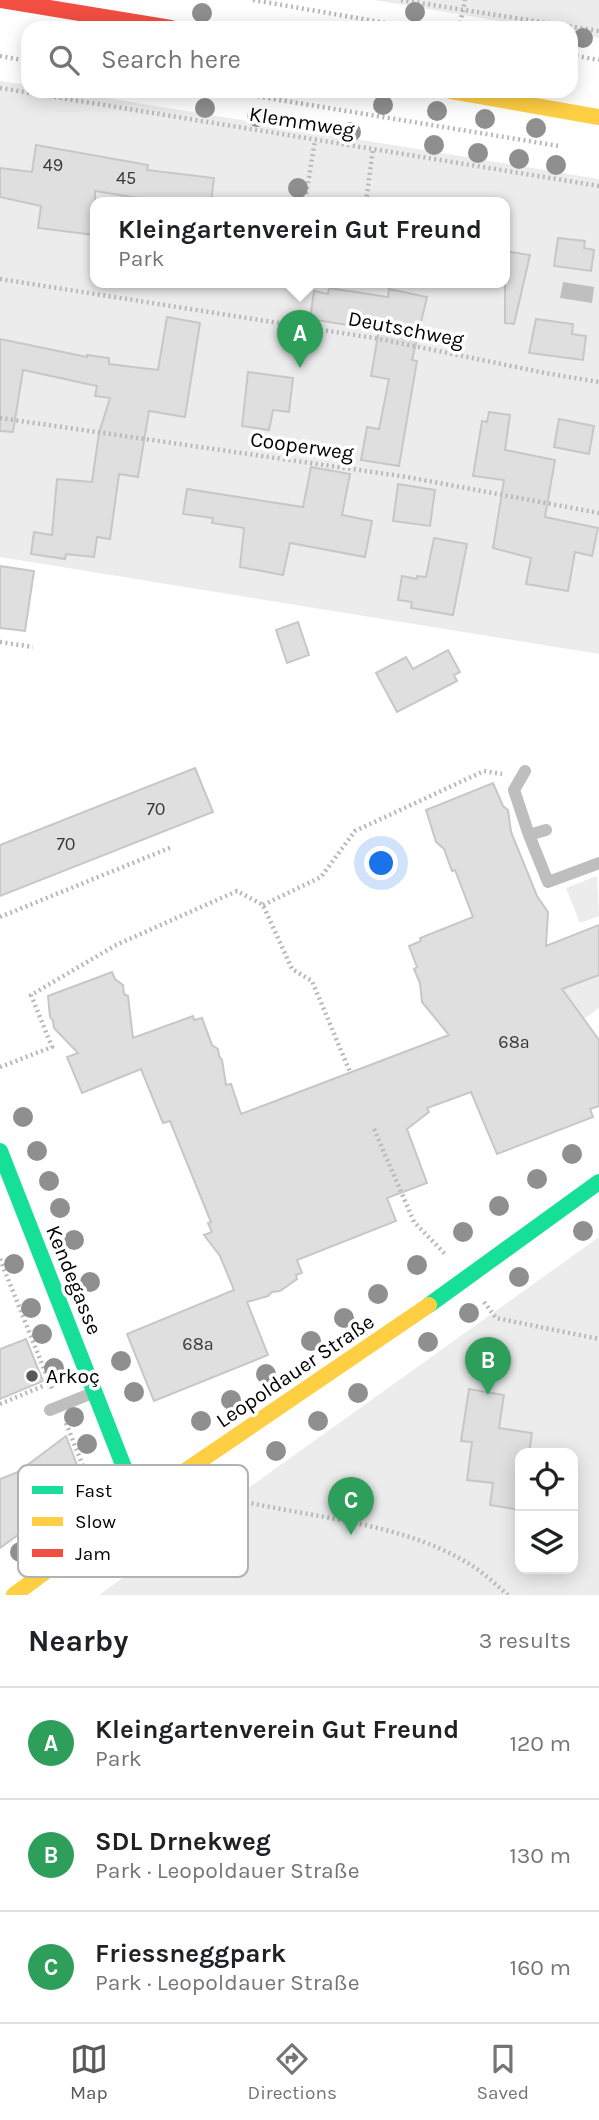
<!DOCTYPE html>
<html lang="en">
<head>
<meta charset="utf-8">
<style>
	:root { --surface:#fff; --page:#f6f6f6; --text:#202124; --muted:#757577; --line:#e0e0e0; --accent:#595959 }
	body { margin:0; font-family:Karla,sans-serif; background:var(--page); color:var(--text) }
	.controls { position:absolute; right:21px; bottom:21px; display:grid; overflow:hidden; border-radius:14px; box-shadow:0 4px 18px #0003 }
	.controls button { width:63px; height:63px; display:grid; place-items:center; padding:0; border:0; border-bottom:2px solid var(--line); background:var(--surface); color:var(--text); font:35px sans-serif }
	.you { position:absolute; left:382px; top:864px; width:24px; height:24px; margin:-18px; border:5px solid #fff; border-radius:50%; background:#1a73e8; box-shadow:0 0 0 10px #1a73e833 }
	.badge { display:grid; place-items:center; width:46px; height:46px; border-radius:50%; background:var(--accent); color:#fff; font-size:23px; font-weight:700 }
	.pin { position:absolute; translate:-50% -58px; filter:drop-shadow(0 2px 4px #0008) }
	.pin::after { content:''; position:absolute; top:37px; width:24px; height:21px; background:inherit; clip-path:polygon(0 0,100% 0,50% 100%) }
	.popup { position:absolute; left:90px; top:197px; width:420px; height:91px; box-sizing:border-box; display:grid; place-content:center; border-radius:14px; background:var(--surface); filter:drop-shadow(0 2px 5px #0005); font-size:23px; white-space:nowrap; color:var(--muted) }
	.popup b { font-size:26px; color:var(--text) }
	.popup::after { content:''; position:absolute; left:50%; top:100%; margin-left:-14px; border:14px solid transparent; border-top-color:var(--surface) }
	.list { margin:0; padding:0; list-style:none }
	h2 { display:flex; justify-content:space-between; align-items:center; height:91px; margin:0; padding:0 28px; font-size:30px }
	h2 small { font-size:23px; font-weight:400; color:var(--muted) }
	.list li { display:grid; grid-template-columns:46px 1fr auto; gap:21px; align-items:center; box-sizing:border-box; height:112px; padding:0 28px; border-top:2px solid var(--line) }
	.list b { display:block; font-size:26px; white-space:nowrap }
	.list p { margin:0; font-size:23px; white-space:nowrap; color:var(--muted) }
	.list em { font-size:23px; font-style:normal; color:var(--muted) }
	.icon { flex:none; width:38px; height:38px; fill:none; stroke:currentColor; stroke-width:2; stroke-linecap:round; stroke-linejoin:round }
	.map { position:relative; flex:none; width:599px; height:1595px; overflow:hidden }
	.search { position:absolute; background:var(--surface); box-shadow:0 4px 18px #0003; left:21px; right:21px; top:21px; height:77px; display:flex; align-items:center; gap:18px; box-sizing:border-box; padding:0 24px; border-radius:21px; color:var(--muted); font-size:26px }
	.sheet { height:427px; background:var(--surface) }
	nav { display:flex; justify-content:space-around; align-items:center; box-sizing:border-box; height:98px; border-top:2px solid var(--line); background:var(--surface); font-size:19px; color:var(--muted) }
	nav a { display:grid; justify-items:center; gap:4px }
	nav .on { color:var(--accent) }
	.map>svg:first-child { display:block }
	.green { fill:#ececec; fill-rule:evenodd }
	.water { fill:#bfbfbf }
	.building { fill:#dfdfdf; stroke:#c7c7c7; stroke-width:2 }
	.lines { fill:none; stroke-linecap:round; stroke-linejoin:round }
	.path { stroke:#b9b9b9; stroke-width:4.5; stroke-dasharray:2 3.5; stroke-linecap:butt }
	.lane { stroke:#bebebe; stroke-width:12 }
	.fast { stroke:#16e098; stroke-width:16 }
	.slow { stroke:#ffcf43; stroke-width:16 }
	.jam { stroke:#f24e42; stroke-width:16 }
	.tree { fill:#8f8f8f }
	.poi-dot { fill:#595959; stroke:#fff; stroke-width:2.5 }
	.labels { text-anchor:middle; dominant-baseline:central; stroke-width:7; stroke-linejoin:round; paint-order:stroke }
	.number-label { font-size:18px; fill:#383838 }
	.street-label { font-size:21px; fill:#000; stroke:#fff }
	.poi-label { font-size:21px; fill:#000; stroke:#fff; text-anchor:start }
	.key { fill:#fff; stroke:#b2b2b2; stroke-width:2 }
	.key-label { font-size:19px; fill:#000 }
</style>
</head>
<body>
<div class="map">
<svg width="599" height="1595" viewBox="0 0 599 1595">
	<rect width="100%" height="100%" fill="#fff"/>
	<!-- green -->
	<path class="green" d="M374,0H599V38L571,33V28H541Z
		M0,81L28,85V91H64L599,179V654L0,557ZM95,202H505V282H95Z
		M597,876L599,916L580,923L566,888Z
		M599,975V1008L584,1019L562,989Z
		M599,1237V1595H99ZM520,1453H573V1569H520Z"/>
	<!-- water -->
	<path class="water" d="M563,282L594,287L592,303L560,298Z"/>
	<!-- building -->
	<path class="building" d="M36,145L148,165L147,170L214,178L211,202H161L95,191V235L38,228L41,206L0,197V168L32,172Z
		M558,238L585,241L584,248L594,250L591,271L554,266Z
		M505,251L530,255L514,324L505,323Z
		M329,288L388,297L389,289L427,297L412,360L417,361L399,466L361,460L367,427L379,429L389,379L371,376L379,330L310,319L314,291L328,294Z
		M167,317L200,323L185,417L149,411L138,477L119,474L110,539L97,537L94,557L66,554L65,559L31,554L34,532L52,535L57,479L92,482L99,433L110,398L95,396L97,386L23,370L13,432L0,431V339L87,357V355L109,358V364L158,370Z
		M536,319L573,324L572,334L586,336L583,360L529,353Z
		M248,372L293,378L289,412L273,410L269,430L242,426Z
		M489,412L510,415L505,450L555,460L545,517L598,528L592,556L575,552L568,591L526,584L531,558L493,548L504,480L473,476L482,421L487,422Z
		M559,419L594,426L589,454L554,447Z
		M311,467L350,474L342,515L372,521L365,557L290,543L283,575L240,567L244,528L212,523L213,518L183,514L187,489L303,507Z
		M398,484L435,490L430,526L393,521Z
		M434,538L467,544L453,615L411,608L412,602L398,600L402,576L417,579V576L426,577Z
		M0,566L34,571L25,631L0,628Z
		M298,622L309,655L287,663L276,630Z
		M448,650L460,672L454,675L457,681L397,712L376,673L406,657L413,669Z
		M195,768L213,812L0,896V845Z
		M493,783L503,806L508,810L511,832L537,896L548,912L546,946L599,925V975L562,989L599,1040V1106L590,1109L593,1117L497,1154L471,1092L427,1108L429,1112L407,1129L427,1183L387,1198L396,1221L297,1260L302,1273L296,1275L297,1279L280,1291L272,1292L268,1296L247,1302L268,1355L154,1401L127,1334L234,1290L220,1256L204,1235L212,1232L208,1223L211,1222L170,1121L163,1123L141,1069L82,1093L67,1057L78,1053L54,1028L53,1021L50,1017L48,996L112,972L115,979L123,985L124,994L128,996L133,1038L193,1016L194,1020L202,1018L212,1045L218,1049L219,1056L222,1060L226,1085L231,1084L241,1114L449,1035L422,1002L420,983L414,969L417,967L409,946L421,941L420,938L473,917L455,870L452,871L444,849L436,842L426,810Z
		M26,1339L43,1381L0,1399V1349Z
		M469,1389L504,1395L499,1428L532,1433L529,1453H520V1510L490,1505L493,1483L467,1480L472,1442L461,1441Z
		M66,1436L85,1486L0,1548V1479L18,1472Z"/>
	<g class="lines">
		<!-- path -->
		<path class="path" d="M253,0L415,28
			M401,0L599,31
			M459,28L465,0
			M571,55L599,60
			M0,56L28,61
			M0,88L599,186
			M225,91L559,146
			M297,195L306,196L315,140
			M366,202L373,149
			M0,279L380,339L545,373L599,382
			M0,418L407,477L599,513
			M0,642L33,647
			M263,905L321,877L355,831L484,771L502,774
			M0,917L172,847
			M0,1067L52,1047L31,995L116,945L237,891L263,905L292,969L312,981L350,1072
			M374,1129L414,1222L446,1255
			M0,1259L52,1389
			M484,1302L496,1318L599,1339
			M0,1404L50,1383
			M66,1423L96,1499
			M209,1492C292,1518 390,1517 466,1562C481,1570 495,1584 508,1595"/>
		<!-- lane -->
		<path class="lane" d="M525,771L514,790L529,835L546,830
			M529,835L548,882L599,863
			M50,1410L95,1392"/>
		<!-- fast -->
		<path class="fast" d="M0,1151L138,1503
			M429,1305L599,1182"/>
		<!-- slow -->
		<path class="slow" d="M451,91L599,117
			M14,1595L138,1503L429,1305"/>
		<!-- jam -->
		<path class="jam" d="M1,0L171,28"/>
	</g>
	<!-- trees -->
	<g class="tree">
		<circle cx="415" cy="12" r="10"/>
		<circle cx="202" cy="13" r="10"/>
		<circle cx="583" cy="38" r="10"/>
		<circle cx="383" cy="105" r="10"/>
		<circle cx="205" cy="108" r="10"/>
		<circle cx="437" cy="111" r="10"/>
		<circle cx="257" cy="117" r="10"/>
		<circle cx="485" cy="119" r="10"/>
		<circle cx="536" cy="128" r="10"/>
		<circle cx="351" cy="132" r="10"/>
		<circle cx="434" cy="145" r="10"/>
		<circle cx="478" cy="153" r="10"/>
		<circle cx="519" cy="159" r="10"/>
		<circle cx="556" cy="165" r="10"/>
		<circle cx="298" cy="188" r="10"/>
		<circle cx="23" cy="1117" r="10"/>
		<circle cx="37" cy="1151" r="10"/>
		<circle cx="572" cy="1154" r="10"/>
		<circle cx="537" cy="1179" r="10"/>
		<circle cx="49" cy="1181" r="10"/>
		<circle cx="499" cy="1206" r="10"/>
		<circle cx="60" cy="1208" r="10"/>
		<circle cx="583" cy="1231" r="10"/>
		<circle cx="463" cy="1232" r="10"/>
		<circle cx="74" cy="1240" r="10"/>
		<circle cx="14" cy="1264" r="10"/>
		<circle cx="417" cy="1265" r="10"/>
		<circle cx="519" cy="1277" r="10"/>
		<circle cx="90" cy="1282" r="10"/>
		<circle cx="378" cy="1294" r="10"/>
		<circle cx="31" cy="1308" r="10"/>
		<circle cx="469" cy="1313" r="10"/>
		<circle cx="344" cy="1318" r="10"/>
		<circle cx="42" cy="1334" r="10"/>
		<circle cx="311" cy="1341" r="10"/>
		<circle cx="428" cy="1342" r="10"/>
		<circle cx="121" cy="1361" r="10"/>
		<circle cx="54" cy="1368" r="10"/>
		<circle cx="266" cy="1374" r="10"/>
		<circle cx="134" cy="1392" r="10"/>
		<circle cx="358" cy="1393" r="10"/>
		<circle cx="231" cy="1400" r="10"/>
		<circle cx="74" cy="1417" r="10"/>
		<circle cx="201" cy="1421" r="10"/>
		<circle cx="318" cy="1421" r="10"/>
		<circle cx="87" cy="1444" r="10"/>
		<circle cx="276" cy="1451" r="10"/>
		<circle cx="235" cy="1482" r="10"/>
		<circle cx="193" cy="1508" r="10"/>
		<circle cx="53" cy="1527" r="10"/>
		<circle cx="157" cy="1535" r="10"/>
		<circle cx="20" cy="1552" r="10"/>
		<circle cx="119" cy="1562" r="10"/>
	</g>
	<!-- markers -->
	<circle class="poi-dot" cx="32" cy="1376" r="7"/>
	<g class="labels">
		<!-- number labels -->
		<g class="number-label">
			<text x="53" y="165">49</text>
			<text x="126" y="178">45</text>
			<text x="156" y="809">70</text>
			<text x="66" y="844">70</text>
			<text x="514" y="1042">68a</text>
			<text x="198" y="1344">68a</text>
		</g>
		<!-- street labels -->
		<g class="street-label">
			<text transform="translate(302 122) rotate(9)">Klemmweg</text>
			<text transform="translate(406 329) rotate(11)">Deutschweg</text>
			<text transform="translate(302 446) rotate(8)">Cooperweg</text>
			<text transform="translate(74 1280) rotate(68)">Kendegasse</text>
			<text transform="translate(295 1371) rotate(-34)">Leopoldauer Straße</text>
		</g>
		<!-- poi labels -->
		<g class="poi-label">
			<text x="46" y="1376">Arkoç</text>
		</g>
	</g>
	<!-- legend -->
	<rect x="18" y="1465" width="230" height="112" rx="10" class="key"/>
	<rect x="32" y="1486" width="31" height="8" fill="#16e098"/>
	<rect x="32" y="1517" width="31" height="9" fill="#ffcf43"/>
	<rect x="32" y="1549" width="31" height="8" fill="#f24e42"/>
	<g class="key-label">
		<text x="75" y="1497">Fast</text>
		<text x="75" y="1528">Slow</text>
		<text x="75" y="1560">Jam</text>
	</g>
</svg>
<div class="controls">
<button><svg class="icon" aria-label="locate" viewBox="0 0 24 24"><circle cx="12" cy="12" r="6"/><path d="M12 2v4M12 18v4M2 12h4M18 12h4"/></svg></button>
<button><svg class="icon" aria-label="layers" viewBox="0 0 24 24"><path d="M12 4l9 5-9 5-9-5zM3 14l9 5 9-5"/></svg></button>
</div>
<div class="you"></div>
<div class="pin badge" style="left:300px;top:368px;background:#2e9e5b">A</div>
<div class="popup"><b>Kleingartenverein Gut Freund</b>Park</div>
<div class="pin badge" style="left:488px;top:1395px;background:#2e9e5b">B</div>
<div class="pin badge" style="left:351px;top:1535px;background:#2e9e5b">C</div>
<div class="search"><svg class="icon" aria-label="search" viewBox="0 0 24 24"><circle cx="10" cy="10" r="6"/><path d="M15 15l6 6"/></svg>Search here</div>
</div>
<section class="sheet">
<h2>Nearby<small>3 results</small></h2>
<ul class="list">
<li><span class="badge" style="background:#2e9e5b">A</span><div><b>Kleingartenverein Gut Freund</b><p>Park</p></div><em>120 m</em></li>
<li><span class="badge" style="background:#2e9e5b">B</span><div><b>SDL Drnekweg</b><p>Park · Leopoldauer Straße</p></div><em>130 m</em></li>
<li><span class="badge" style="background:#2e9e5b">C</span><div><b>Friessneggpark</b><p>Park · Leopoldauer Straße</p></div><em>160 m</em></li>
</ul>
</section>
<nav>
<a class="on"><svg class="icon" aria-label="map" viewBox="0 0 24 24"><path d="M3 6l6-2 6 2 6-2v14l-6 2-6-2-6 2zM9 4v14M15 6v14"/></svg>Map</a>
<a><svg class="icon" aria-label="directions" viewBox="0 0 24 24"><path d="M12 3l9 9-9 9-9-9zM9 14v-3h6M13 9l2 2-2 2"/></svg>Directions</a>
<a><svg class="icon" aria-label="saved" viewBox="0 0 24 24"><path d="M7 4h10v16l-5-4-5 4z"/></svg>Saved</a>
</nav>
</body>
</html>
